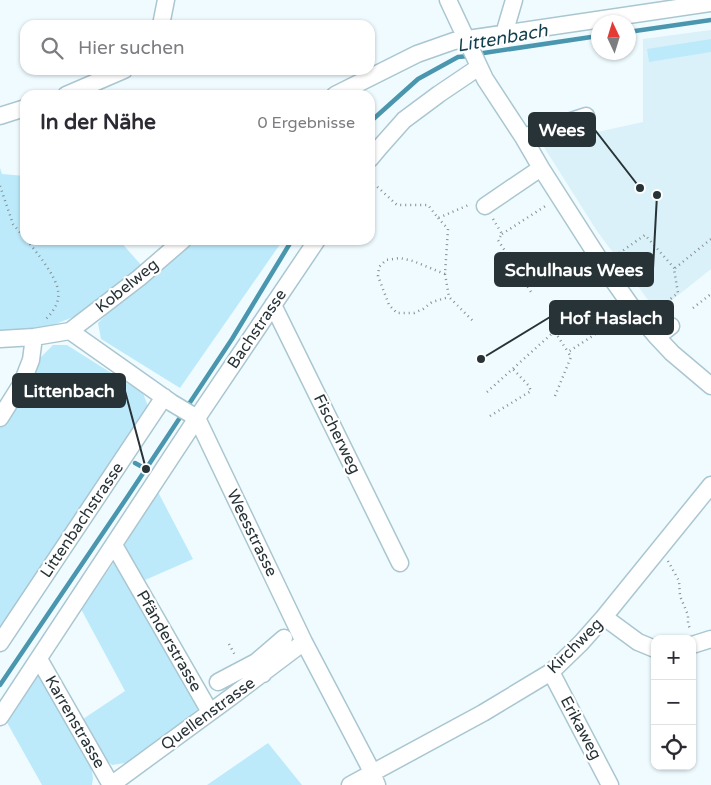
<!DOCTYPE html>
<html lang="de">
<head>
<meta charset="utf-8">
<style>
	:root { --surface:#fff; --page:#f2f2f3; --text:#2b2b33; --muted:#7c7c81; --line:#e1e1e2 }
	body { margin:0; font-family:"Varela Round",sans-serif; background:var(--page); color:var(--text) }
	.controls { position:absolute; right:15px; bottom:15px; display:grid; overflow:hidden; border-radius:10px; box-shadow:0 1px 4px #0004 }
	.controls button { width:45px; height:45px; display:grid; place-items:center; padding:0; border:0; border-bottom:1px solid var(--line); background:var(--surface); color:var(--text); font:25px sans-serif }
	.compass { position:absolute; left:591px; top:15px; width:45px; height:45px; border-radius:50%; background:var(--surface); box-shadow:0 1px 4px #0004; rotate:356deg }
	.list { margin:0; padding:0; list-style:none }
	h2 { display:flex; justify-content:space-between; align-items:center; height:65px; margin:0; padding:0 20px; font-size:21px }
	h2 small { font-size:16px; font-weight:400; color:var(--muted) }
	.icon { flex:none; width:28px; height:28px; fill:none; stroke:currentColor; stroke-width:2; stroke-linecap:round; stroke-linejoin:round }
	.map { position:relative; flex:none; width:711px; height:785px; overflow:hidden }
	.search { position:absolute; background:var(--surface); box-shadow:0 1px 4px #0004; left:20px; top:20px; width:355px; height:55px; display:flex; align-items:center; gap:12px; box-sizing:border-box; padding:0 18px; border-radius:15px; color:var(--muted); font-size:19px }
	.panel { position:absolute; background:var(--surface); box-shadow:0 1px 4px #0004; left:20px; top:90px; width:355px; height:155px; border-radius:15px }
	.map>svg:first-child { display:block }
	.built { fill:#daf1f9 }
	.green { fill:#bdeafb }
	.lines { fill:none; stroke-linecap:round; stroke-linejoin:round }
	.stream { stroke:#4a96ae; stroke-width:4.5 }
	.minor-casing { stroke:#aac6d0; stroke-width:19 }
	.path { stroke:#849094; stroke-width:2.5; stroke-dasharray:1 4; stroke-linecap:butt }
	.minor { stroke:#fff; stroke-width:16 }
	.labels { text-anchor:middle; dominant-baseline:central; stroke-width:4.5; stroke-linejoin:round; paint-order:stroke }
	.street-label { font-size:16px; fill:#273337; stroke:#fff }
	.water-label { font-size:18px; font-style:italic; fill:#113f4d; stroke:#fff }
	.leader { fill:none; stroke:#273337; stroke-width:2 }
	.callout-dot { fill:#273337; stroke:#fff; stroke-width:2 }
	.callout { fill:#273337; stroke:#273337; stroke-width:2 }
	.callout-label { font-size:18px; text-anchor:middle; font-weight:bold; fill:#fff }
</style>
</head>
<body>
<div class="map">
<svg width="711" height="785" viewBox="0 0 711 785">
	<rect width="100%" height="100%" fill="#effbff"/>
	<!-- built -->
	<path class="built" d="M711,30V269L657,312L597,231L542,144L643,122V39Z"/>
	<!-- green -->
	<path class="green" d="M711,39V52L649,62L647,49Z
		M0,168L2,174L25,176V240H119L142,266L81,314L48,327L0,331Z
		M193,240H283L180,388L101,339L98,323L121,300Z
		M53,345H67L143,393L149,409L0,633V428L38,360Z
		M158,492L193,559L136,584L122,549Z
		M116,559L198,709L132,762L112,765L100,754L83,719L125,691L81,609Z
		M38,675L91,765L93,778L92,785H42L5,719Z
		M268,743L302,785H207Z"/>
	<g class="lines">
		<!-- stream -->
		<path class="stream" d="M628,32L711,20
			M477,54L598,36
			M370,122L418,79L458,57L469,56
			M135,463L146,469
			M0,685L128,496L232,339L292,240"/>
		<!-- minor casing -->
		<g class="minor-casing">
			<path id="minor" d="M448,0L485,79L523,137L541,168L610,276L634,310L657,337L672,353L711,386
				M161,25L166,0
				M504,34L514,0
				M66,95L124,70
				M335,95L417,54L454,41L711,3
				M0,116L25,108
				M523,137L586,116
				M370,159L380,147L404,120L439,94L479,67
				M485,206L541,168
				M273,305L400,563
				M70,331L172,403L197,418L304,642L368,764L377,785
				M657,337L671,326
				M0,339L34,337L70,331L139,278L183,240
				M0,418L22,383L31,360L34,337
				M114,545L210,712
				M604,617L638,642L655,649
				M0,643L164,397
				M692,645L711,639
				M39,659L111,785
				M551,672L610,785
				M263,674L256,662L284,638
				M218,682L256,662
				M0,717L197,418L317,240
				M111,785L231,697L304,642
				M350,785L483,713L551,672L581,643L604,617L711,485"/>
		</g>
		<!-- path -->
		<path class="path" d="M370,180L397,205H428L438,218L471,204
			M0,186L13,224L17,229L25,238
			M438,218L448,229L445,274L449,297L473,321
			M493,219L502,234L498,240L533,295
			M502,234L547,205
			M27,240C37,254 62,281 58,299C57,306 51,314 46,319
			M615,256L645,235L675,269
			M445,274L413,261L400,258L386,260L379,267L378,276L389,305L397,313H414L423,309L432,302L449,297
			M693,308L711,294
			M655,311L678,293L674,269L711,239
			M555,332L568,352
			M487,392L577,311
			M555,396L571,357L568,352L620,318
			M490,416L531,391L529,386L513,369
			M668,561L679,581L680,596L688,615V624L691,631
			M229,644L236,657"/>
		<!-- minor -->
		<use href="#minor" class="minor"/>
	</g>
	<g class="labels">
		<!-- street labels -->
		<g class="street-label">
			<text transform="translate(127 286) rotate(-39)">Kobelweg</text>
			<text transform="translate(257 329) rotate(-56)">Bachstrasse</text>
			<text transform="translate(337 434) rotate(64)">Fischerweg</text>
			<text transform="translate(82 520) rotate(-56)">Littenbachstrasse</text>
			<text transform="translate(252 533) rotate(64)">Weesstrasse</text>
			<text transform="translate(169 641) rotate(60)">Pfänderstrasse</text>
			<text transform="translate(575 646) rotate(-45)">Kirchweg</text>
			<text transform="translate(208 714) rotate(-36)">Quellenstrasse</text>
			<text transform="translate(75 722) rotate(60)">Karrenstrasse</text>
			<text transform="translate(581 728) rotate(62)">Erikaweg</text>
		</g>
		<!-- water labels -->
		<g class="water-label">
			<text transform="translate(502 38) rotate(-10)">Littenbach</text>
		</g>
	</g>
	<!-- callouts -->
	<path class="leader" d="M640 188L595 130M657 195L653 269M481 359L550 317M146 469L125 391"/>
	<g class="callout-dot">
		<circle cx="640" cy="188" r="5"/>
		<circle cx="657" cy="195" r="5"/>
		<circle cx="481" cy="359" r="5"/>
		<circle cx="146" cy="469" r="5"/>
	</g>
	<g class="callout">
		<rect x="529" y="113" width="66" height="33" rx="5"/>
		<rect x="495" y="253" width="158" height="33" rx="5"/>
		<rect x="550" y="301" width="123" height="33" rx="5"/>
		<rect x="13" y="374" width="112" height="33" rx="5"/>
	</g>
	<g class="callout-label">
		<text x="562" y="136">Wees</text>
		<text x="574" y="276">Schulhaus Wees</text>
		<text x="611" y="324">Hof Haslach</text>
		<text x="69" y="397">Littenbach</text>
	</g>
</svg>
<div class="controls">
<button>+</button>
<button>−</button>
<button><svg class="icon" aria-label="locate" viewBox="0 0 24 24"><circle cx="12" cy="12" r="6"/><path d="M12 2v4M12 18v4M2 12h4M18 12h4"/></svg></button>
</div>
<svg class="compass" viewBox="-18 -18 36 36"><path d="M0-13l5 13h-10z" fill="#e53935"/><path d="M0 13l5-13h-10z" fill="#7c7c81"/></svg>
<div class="search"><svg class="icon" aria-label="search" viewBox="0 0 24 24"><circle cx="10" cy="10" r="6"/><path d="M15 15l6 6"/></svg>Hier suchen</div>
<section class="panel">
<h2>In der Nähe<small>0 Ergebnisse</small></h2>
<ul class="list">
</ul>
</section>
</div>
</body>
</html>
